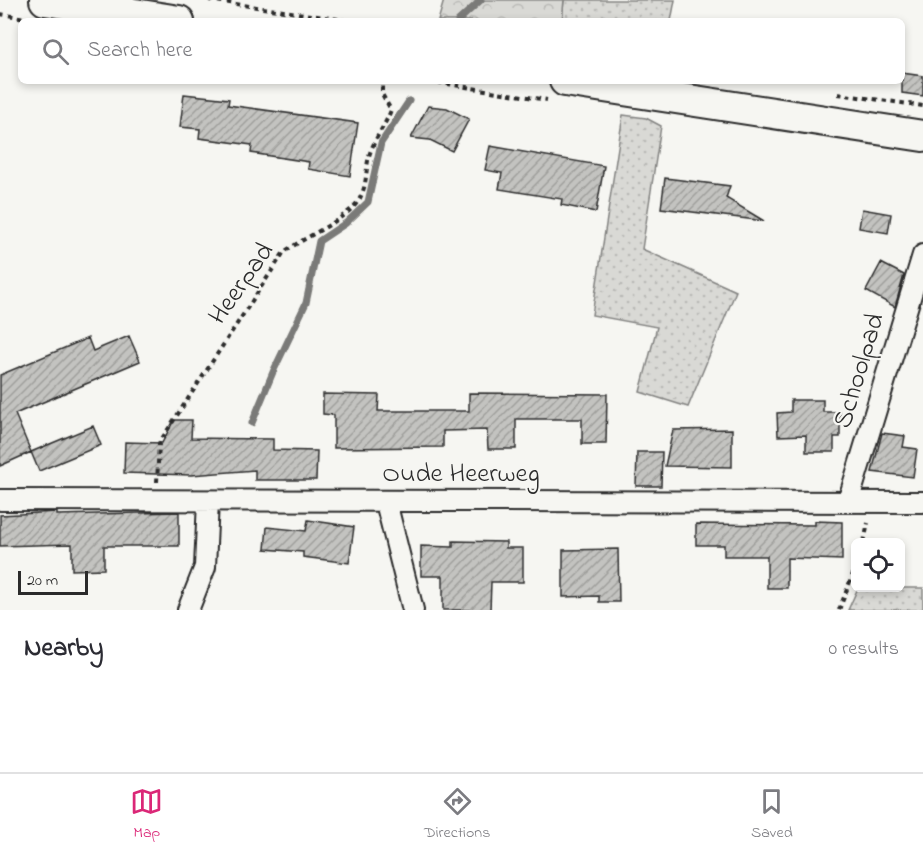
<!DOCTYPE html>
<html lang="en">
<head>
<meta charset="utf-8">
<style>
	:root { --surface:#fff; --page:#f2f2f3; --text:#2b2b33; --muted:#7c7c81; --line:#e1e1e2; --accent:#db2777 }
	body { margin:0; font-family:"Indie Flower",sans-serif; background:var(--page); color:var(--text) }
	.controls { position:absolute; right:18px; bottom:18px; display:grid; overflow:hidden; border-radius:9px; box-shadow:0 3px 9px #0003 }
	.controls button { width:54px; height:54px; display:grid; place-items:center; padding:0; border:0; border-bottom:2px solid var(--line); background:var(--surface); color:var(--text); font:30px sans-serif }
	.scale { position:absolute; left:18px; bottom:15px; width:70px; box-sizing:border-box; padding-left:6px; border:3px solid #2b2b2b; border-top:0; font-size:16px; line-height:21px; white-space:nowrap; color:#2b2b2b; -webkit-text-stroke:4px #f6f6f2; paint-order:stroke }
	.list { margin:0; padding:0; list-style:none }
	h2 { display:flex; justify-content:space-between; align-items:center; height:78px; margin:0; padding:0 24px; font-size:26px }
	h2 small { font-size:20px; font-weight:400; color:var(--muted) }
	.icon { flex:none; width:33px; height:33px; fill:none; stroke:currentColor; stroke-width:2; stroke-linecap:round; stroke-linejoin:round }
	.map { position:relative; flex:none; width:923px; height:610px; overflow:hidden }
	.search { position:absolute; background:var(--surface); box-shadow:0 3px 9px #0003; left:18px; right:18px; top:18px; height:66px; display:flex; align-items:center; gap:15px; box-sizing:border-box; padding:0 21px; border-radius:9px; color:var(--muted); font-size:22px }
	.sheet { height:162px; background:var(--surface) }
	nav { display:flex; justify-content:space-around; align-items:center; box-sizing:border-box; height:84px; border-top:2px solid var(--line); background:var(--surface); font-size:16px; color:var(--muted) }
	nav a { display:grid; justify-items:center; gap:3px }
	nav .on { color:var(--accent) }
	.map>svg:first-child { display:block }
	.grass { fill:url(#grass-dots); stroke:#828280; stroke-width:1.5 }
	.forest { fill:url(#forest-crowns); stroke:#828280; stroke-width:1.5 }
	.lines { fill:none; stroke-linecap:round; stroke-linejoin:round }
	.stream { stroke:#7a7a78; stroke-width:7 }
	.building { fill:url(#building-hatch); stroke:#2b2b2b; stroke-width:1.5 }
	.street-casing { stroke:#2b2b2b; stroke-width:24 }
	.primary-casing { stroke:#2b2b2b; stroke-width:34 }
	.path { stroke:#2b2b2b; stroke-width:4; stroke-dasharray:4.5 4.5; stroke-linecap:butt }
	.street { stroke:#f6f6f2; stroke-width:20 }
	.primary { stroke:#f6f6f2; stroke-width:30 }
	.labels { text-anchor:middle; dominant-baseline:central; stroke-width:4.5; stroke-linejoin:round; paint-order:stroke }
	.street-label { font-size:27px; fill:#2b2b2b; stroke:#f6f6f2 }
</style>
</head>
<body>
<div class="map">
<svg width="923" height="610" viewBox="0 0 923 610">
	<defs>
		<pattern id="grass-dots" width="8" height="8" patternUnits="userSpaceOnUse" patternTransform="scale(1.5)"><rect width="8" height="8" fill="#d9d9d5"/><path d="M2 2h.1M6 6h.1" fill="none" stroke="#babab7" stroke-width="1.8" stroke-linecap="round"/></pattern>
		<pattern id="forest-crowns" width="20" height="18" patternUnits="userSpaceOnUse" patternTransform="scale(1.5)"><rect width="20" height="18" fill="#d9d9d5"/><path d="M2 6a3 3 0 1 1 6 0M12 15a3 3 0 1 1 6 0" fill="none" stroke="#babab7"/></pattern>
		<pattern id="building-hatch" width="6" height="6" patternUnits="userSpaceOnUse" patternTransform="scale(1.5)"><rect width="6" height="6" fill="#c3c3c0"/><path d="M-1 1l2-2M0 6l6-6M5 7l2-2" fill="none" stroke="#9f9f9c"/></pattern>
	</defs>
	<rect width="100%" height="100%" fill="#f6f6f2"/>
	<filter id="ink" filterUnits="userSpaceOnUse"><feTurbulence type="fractalNoise" baseFrequency=".0167" numOctaves="2"/><feDisplacementMap in="SourceGraphic" scale="12" xChannelSelector="R" yChannelSelector="G"/><feConvolveMatrix kernelMatrix="1 2 1 2 8 2 1 2 1" color-interpolation-filters="sRGB"/></filter>
	<g filter="url(#ink)">
		<!-- grass -->
		<path class="grass" d="M564,0H675L671,21H562Z
			M623,115L646,118L661,126L642,249L736,291L688,407L640,392L657,327L592,315Z
			M858,588H923V610H848Z"/>
		<!-- forest -->
		<path class="forest" d="M444,0H564L562,21H438Z"/>
		<g class="lines">
			<!-- stream -->
			<path class="stream" d="M458,21L481,0
				M252,423L273,372L306,303L319,241L346,223L368,202L381,143L409,101"/>
		</g>
		<!-- building -->
		<path class="building" d="M902,73L923,76V96L902,93Z
			M184,94L229,99L228,105L358,123L350,176L308,169L309,162L251,153L252,145L199,138L200,129L180,127Z
			M428,106L447,108L469,119L452,151L430,140L411,138Z
			M490,146L604,166L596,212L561,205L562,199L499,189L502,173L485,170Z
			M665,178L730,186L726,198L764,221L661,208Z
			M862,209L891,214L888,233L859,228Z
			M881,263L904,275L895,307L866,291Z
			M129,336L140,361L15,414L31,452L0,466V375L88,338L93,351Z
			M469,393L607,394L606,444H582V419H516V449H488L487,430L443,431V447L334,448V415L323,414V394L379,395L378,411H469Z
			M791,400H823V412H840V437H834V452H806V435L778,436L777,413L791,412Z
			M174,420H192L191,438L273,439V450L317,451L316,480H255V470L191,475L124,473L125,442L162,443Z
			M93,426L101,445L39,471L31,452Z
			M732,429V467L665,466L673,430Z
			M882,433L905,436L903,447L917,449L913,477L872,472Z
			M637,452H662L661,486H636Z
			M57,512V515L179,512V546H104V569L72,570V544L0,546V515Z
			M308,520L354,527L349,563L303,557V552L265,549L267,527L306,531Z
			M815,521L842,522V560L787,558V588H767V556H724V545H696V524L815,525Z
			M453,541L506,542V548H523V582H491L490,610H443V576H421V546L453,547Z
			M618,549L619,602H599V596L563,597V550Z"/>
		<g class="lines">
			<!-- street casing -->
			<g class="street-casing">
				<path id="street" d="M0,500L923,502
					M386,502L413,610
					M848,502L923,255
					M188,610L205,567L208,501"/>
			</g>
			<!-- primary casing -->
			<g class="primary-casing">
				<path id="primary" d="M45,0L179,21
					M565,81L923,136"/>
			</g>
			<!-- path -->
			<path class="path" d="M209,0L351,21
				M0,14L26,18
				M429,81L547,100
				M838,94L923,106
				M157,482L159,443L284,252C305,237 341,222 356,204C368,189 365,172 369,156C374,139 385,126 391,110L382,94V81
				M864,542L868,523
				M839,610L856,566"/>
			<!-- street -->
			<use href="#street" class="street"/>
			<!-- primary -->
			<use href="#primary" class="primary"/>
		</g>
	</g>
	<g class="labels">
		<!-- street labels -->
		<g class="street-label">
			<text transform="translate(242 284) rotate(-55)">Heerpad</text>
			<text transform="translate(860 371) rotate(-73)">Schoolpad</text>
			<text x="461" y="474">Oude Heerweg</text>
		</g>
	</g>
</svg>
<div class="controls">
<button><svg class="icon" aria-label="locate" viewBox="0 0 24 24"><circle cx="12" cy="12" r="6"/><path d="M12 2v4M12 18v4M2 12h4M18 12h4"/></svg></button>
</div>
<div class="scale">20 m</div>
<div class="search"><svg class="icon" aria-label="search" viewBox="0 0 24 24"><circle cx="10" cy="10" r="6"/><path d="M15 15l6 6"/></svg>Search here</div>
</div>
<section class="sheet">
<h2>Nearby<small>0 results</small></h2>
<ul class="list">
</ul>
</section>
<nav>
<a class="on"><svg class="icon" aria-label="map" viewBox="0 0 24 24"><path d="M3 6l6-2 6 2 6-2v14l-6 2-6-2-6 2zM9 4v14M15 6v14"/></svg>Map</a>
<a><svg class="icon" aria-label="directions" viewBox="0 0 24 24"><path d="M12 3l9 9-9 9-9-9zM9 14v-3h6M13 9l2 2-2 2"/></svg>Directions</a>
<a><svg class="icon" aria-label="saved" viewBox="0 0 24 24"><path d="M7 4h10v16l-5-4-5 4z"/></svg>Saved</a>
</nav>
</body>
</html>
